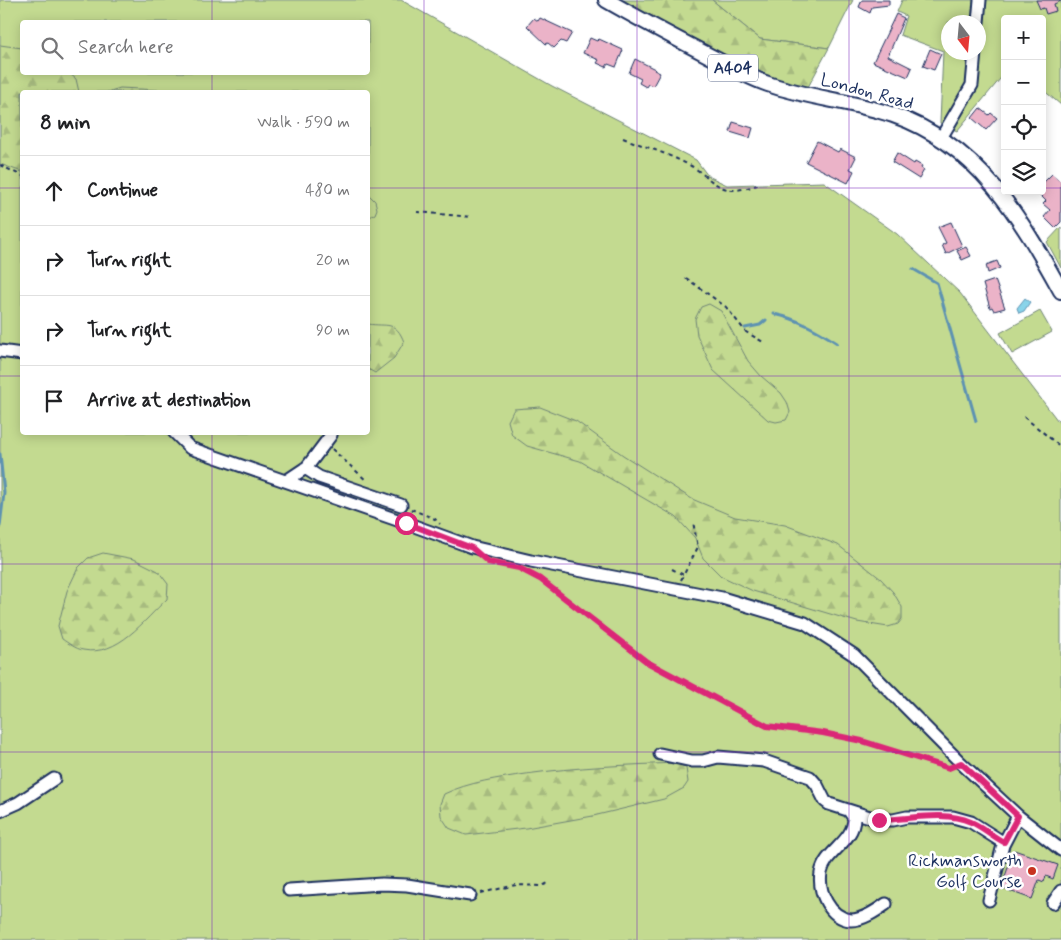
<!DOCTYPE html>
<html lang="en">
<head>
<meta charset="utf-8">
<style>
	:root { --surface:#fff; --page:#f2f2f2; --text:#202124; --muted:#757577; --line:#e0e0e0 }
	body { margin:0; font-family:Mynerve,sans-serif; background:var(--page); color:var(--text) }
	.controls { position:absolute; right:15px; top:15px; display:grid; overflow:hidden; border-radius:5px; box-shadow:0 2px 12px #0003 }
	.controls button { width:45px; height:45px; display:grid; place-items:center; padding:0; border:0; border-bottom:1px solid var(--line); background:var(--surface); color:var(--text); font:25px sans-serif }
	.compass { position:absolute; left:941px; top:15px; width:45px; height:45px; border-radius:50%; background:var(--surface); box-shadow:0 2px 12px #0003; rotate:164deg }
	.stop { position:absolute; width:15px; height:15px; margin:-11px; border:4px solid #db2777; border-radius:50%; background:#fff }
	.stop.end { background:#db2777; border-color:#fff; box-shadow:0 1px 5px #0008 }
	.list { margin:0; padding:0; list-style:none }
	h2 { display:flex; justify-content:space-between; align-items:center; height:65px; margin:0; padding:0 20px; font-size:21px }
	h2 small { font-size:16px; font-weight:400; color:var(--muted) }
	.list li { display:grid; grid-template-columns:32px 1fr auto; gap:15px; align-items:center; box-sizing:border-box; height:70px; padding:0 20px; border-top:1px solid var(--line) }
	.list b { display:block; font-size:19px; white-space:nowrap }
	.list em { font-size:16px; font-style:normal; color:var(--muted) }
	.icon { flex:none; width:28px; height:28px; fill:none; stroke:currentColor; stroke-width:2; stroke-linecap:round; stroke-linejoin:round }
	.map { position:relative; flex:none; width:1061px; height:940px; overflow:hidden }
	.search { position:absolute; background:var(--surface); box-shadow:0 2px 12px #0003; left:20px; top:20px; width:350px; height:55px; display:flex; align-items:center; gap:12px; box-sizing:border-box; padding:0 18px; border-radius:5px; color:var(--muted); font-size:19px }
	.panel { position:absolute; background:var(--surface); box-shadow:0 2px 12px #0003; left:20px; top:90px; width:350px; height:345px; border-radius:5px }
	.map>svg:first-child { display:block }
	.green { fill:#c3da90; stroke:#6f8477; fill-rule:evenodd }
	.forest { fill:url(#forest-firs); stroke:#6f8477 }
	.water { fill:#89d4ea; stroke:#5d92b2 }
	.lines { fill:none; stroke-linecap:round; stroke-linejoin:round }
	.stream { stroke:#5d92b2; stroke-width:3 }
	.building { fill:#ebb3c8; stroke:#1b2f5e }
	.minor-casing { stroke:#1b2f5e; stroke-width:15 }
	.major-casing { stroke:#1b2f5e; stroke-width:18 }
	.path { stroke:#1b2f5e; stroke-width:2; stroke-dasharray:4 4; stroke-linecap:butt }
	.minor { stroke:#fff; stroke-width:11 }
	.major { stroke:#fff; stroke-width:14 }
	.route { stroke:#db2777; stroke-width:6 }
	.grid { fill:none; stroke:#7b2cbf; stroke-width:1; stroke-opacity:0.55 }
	.poi-dot { fill:#c8321e; stroke:#fff; stroke-width:2 }
	.labels { text-anchor:middle; dominant-baseline:central; stroke-width:5; stroke-linejoin:round; paint-order:stroke }
	.shield { fill:#fff; stroke:#5f6d8e; stroke-width:1 }
	.shield-label { font-size:16px; font-weight:bold; fill:#1b2f5e }
	.street-label { font-size:18px; fill:#1b2f5e; stroke:#fff }
	.poi-label { font-size:18px; fill:#1b2f5e; stroke:#fff; text-anchor:end }
</style>
</head>
<body>
<div class="map">
<svg width="1061" height="940" viewBox="0 0 1061 940">
	<defs>
		<pattern id="forest-firs" width="22" height="20" patternUnits="userSpaceOnUse" patternTransform="scale(1.25)"><rect width="22" height="20" fill="#c3da90"/><path d="M5 1l3.5 6h-7zM16 11l3.5 6h-7z" fill="#a7bb7f"/></pattern>
	</defs>
	<rect width="100%" height="100%" fill="#fff"/>
	<filter id="ink" filterUnits="userSpaceOnUse"><feTurbulence type="fractalNoise" baseFrequency=".02" numOctaves="2"/><feDisplacementMap in="SourceGraphic" scale="10" xChannelSelector="R" yChannelSelector="G"/><feConvolveMatrix kernelMatrix="1 2 1 2 8 2 1 2 1" color-interpolation-filters="sRGB"/></filter>
	<g filter="url(#ink)">
		<!-- green -->
		<path class="green" d="M0,0H401L552,86L696,160L708,176L727,185L824,182L897,234L960,293L1061,425V940H0ZM22,22H368V72H22ZM22,92H368V432H22Z
			M712,0H853L829,48L760,39Z
			M902,0H1061V105L1042,89V19H1005V73L957,131L940,123L943,51L900,35L906,16L897,12ZM948,22H978V52H948Z
			M1061,227V268L1047,242Z
			M1040,311L1052,332L1012,354L1000,333Z"/>
		<!-- forest -->
		<path class="forest" d="M619,0H712L760,39L829,48L807,89L774,80L743,65Z
			M0,45L22,48V72L69,73L76,79L79,92H22V172L0,164Z
			M120,88L197,92H107Z
			M368,194L375,201L377,209L375,214L368,218Z
			M709,304L721,311L748,361L761,376L781,393L787,402L790,412L786,420L776,422L768,420L713,370L697,335L695,319L701,307Z
			M368,324C387,327 396,320 404,342L394,358L375,373L368,369Z
			M540,407L576,421L623,455L692,499L735,517L785,525L838,545L881,579L893,592L902,607V619L898,624L888,627L857,622L753,591L721,576L703,558L695,538L676,517L580,461L527,446L512,435L508,421L514,409Z
			M103,553L134,559L158,571L168,584L167,599C144,620 118,657 83,650C76,649 68,643 62,639L58,626L67,591L78,568L88,558Z
			M677,763L686,768L688,782L684,788L664,799L593,816L526,828L466,835L449,828L441,816L440,804L444,794C469,782 499,778 526,774C576,767 626,765 677,763Z"/>
		<!-- water -->
		<path class="water" d="M1025,298L1030,302L1024,311L1019,313L1017,308Z"/>
		<g class="lines">
			<!-- stream -->
			<path class="stream" d="M913,269L937,283L976,421
				M774,314C798,319 817,330 837,343
				M745,328L760,325L766,320
				M0,454L4,493L0,526"/>
		</g>
		<!-- building -->
		<path class="building" d="M862,0H889V5L872,7L870,13L859,7Z
			M1036,0H1061V1L1054,4L1056,11L1046,14L1044,8L1040,9Z
			M896,14L904,18L888,56L912,68L908,77L873,62Z
			M534,18L538,21L540,18L572,33L566,43L561,41L554,48L548,43L546,44L527,26Z
			M590,38L597,41L599,39L623,50L616,67L608,64L606,67L597,63L599,60L583,53Z
			M930,49L941,54L934,70L923,66Z
			M635,59L655,69L654,70L660,73L653,86L648,84L646,87L639,83L641,79L629,73Z
			M980,108L989,115L991,113L997,118L986,130L972,118Z
			M733,122L753,128L750,138L730,132Z
			M817,141L838,152L840,149L856,157L850,169L854,171L848,183L806,162Z
			M897,153L914,164L915,162L922,166L921,168L924,170L919,179L892,162Z
			M1052,174L1061,182V222L1055,228L1044,217L1050,210L1043,204L1046,201L1036,191H1042V184Z
			M951,222L962,246L946,254L942,245L946,243L938,227Z
			M966,247L971,256L962,260L957,251Z
			M997,261L1000,268L988,273L986,265Z
			M995,280L1005,308L994,311L992,307L990,308L983,284Z
			M1014,850L1058,865L1053,879L1046,876L1044,882L1039,880L1032,899L1001,888Z"/>
		<g class="lines">
			<!-- minor casing -->
			<g class="minor-casing">
				<path id="minor" d="M978,22L980,0
					M941,138L972,85L975,52
					M0,351L22,354
					M174,432L190,448L406,523L472,547L531,561L722,598L805,623L854,655L961,763L1018,816L1061,850
					M305,468L319,477L401,505
					M286,481L307,467L331,435L330,432
					M660,754L692,761H703L718,757L764,761L810,777L817,785L825,801L829,804L879,820H893L907,817H953L971,822L1004,843
					M0,811L18,803L54,779
					M849,811L854,818C854,842 825,851 821,873C818,891 829,918 851,920C863,920 876,911 886,904
					M289,890L382,884L407,885L470,895
					M989,900L1003,845L1018,816
					M1053,903L1061,891"/>
			</g>
			<!-- major casing -->
			<g class="major-casing">
				<path id="major" d="M606,0C639,19 673,37 706,54C726,64 747,77 768,84C808,98 852,101 893,115C978,144 1020,217 1061,291"/>
			</g>
			<!-- path -->
			<path class="path" d="M623,138C646,147 669,154 691,166C704,173 712,185 727,189C738,192 750,187 761,184
				M0,165L22,176
				M417,212L472,217
				M686,278L726,307L746,332L765,343
				M1024,417L1061,447
				M332,449L367,481
				M411,509L435,519L440,524
				M672,569L684,575
				M527,572L540,579L647,662L767,726L823,733L862,741L949,768L952,767
				M681,580L698,547L693,522
				M481,893L516,885L542,886L548,883"/>
			<!-- minor -->
			<use href="#minor" class="minor"/>
			<!-- major -->
			<use href="#major" class="major"/>
		</g>
	</g>
	<g class="lines" filter="url(#ink)">
		<!-- route -->
		<path class="route" d="M406,523L472,548L488,562L519,568L540,579L647,662L767,726L823,733L862,741L949,768L961,763L1018,816L1004,842C993,837 983,827 971,822C942,810 909,820 879,820"/>
	</g>
	<!-- grid -->
	<path class="grid" d="M212,0V22M424,0V940M637,0V940M849,0V940M212,72V92M0,188H22M368,188H1005M1042,188H1061M0,376H22M368,376H1061M212,432V940M0,564H1061M0,752H1061"/>
	<!-- markers -->
	<circle class="poi-dot" cx="1032" cy="871" r="5"/>
	<g class="labels">
		<!-- shield labels -->
		<rect class="shield" x="708" y="54.5" width="50" height="27" rx="4"/>
		<g class="shield-label">
			<text x="733" y="68">A404</text>
		</g>
		<!-- street labels -->
		<g class="street-label">
			<text transform="translate(867 92) rotate(15)">London Road</text>
		</g>
		<!-- poi labels -->
		<g class="poi-label">
			<text x="1022" y="861">Rickmansworth<tspan x="1022" dy="21">Golf Course</tspan></text>
		</g>
	</g>
</svg>
<div class="controls">
<button>+</button>
<button>−</button>
<button><svg class="icon" aria-label="locate" viewBox="0 0 24 24"><circle cx="12" cy="12" r="6"/><path d="M12 2v4M12 18v4M2 12h4M18 12h4"/></svg></button>
<button><svg class="icon" aria-label="layers" viewBox="0 0 24 24"><path d="M12 4l9 5-9 5-9-5zM3 14l9 5 9-5"/></svg></button>
</div>
<svg class="compass" viewBox="-18 -18 36 36"><path d="M0-13l5 13h-10z" fill="#e53935"/><path d="M0 13l5-13h-10z" fill="#757577"/></svg>
<div class="stop" style="left:406px;top:523px"></div>
<div class="stop end" style="left:879px;top:820px"></div>
<div class="search"><svg class="icon" aria-label="search" viewBox="0 0 24 24"><circle cx="10" cy="10" r="6"/><path d="M15 15l6 6"/></svg>Search here</div>
<section class="panel">
<h2>8 min<small>Walk · 590 m</small></h2>
<ul class="list">
<li><svg class="icon" aria-label="ahead" viewBox="0 0 24 24"><path d="M12 20V5M6 11l6-6 6 6"/></svg><div><b>Continue</b></div><em>480 m</em></li>
<li><svg class="icon" aria-label="right" viewBox="0 0 24 24"><path d="M7 20v-9h11M14 6l5 5-5 5"/></svg><div><b>Turn right</b></div><em>20 m</em></li>
<li><svg class="icon" aria-label="right" viewBox="0 0 24 24"><path d="M7 20v-9h11M14 6l5 5-5 5"/></svg><div><b>Turn right</b></div><em>90 m</em></li>
<li><svg class="icon" aria-label="arrive" viewBox="0 0 24 24"><path d="M6 21V4h12l-3 4 3 4H6"/></svg><div><b>Arrive at destination</b></div></li>
</ul>
</section>
</div>
</body>
</html>
